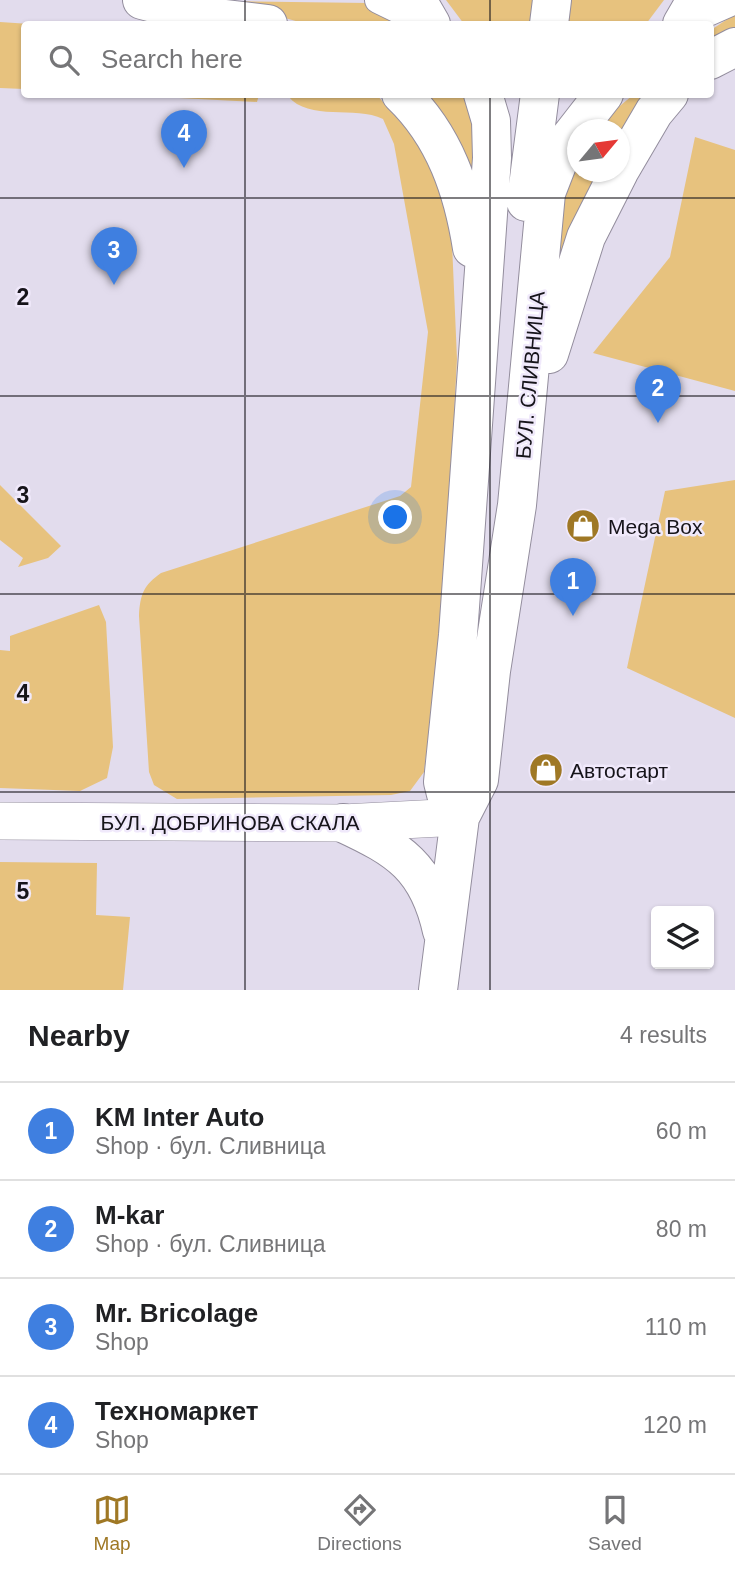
<!DOCTYPE html>
<html lang="en">
<head>
<meta charset="utf-8">
<style>
	:root { --surface:#fff; --page:#f6f6f6; --text:#202124; --muted:#757577; --line:#e0e0e0; --accent:#9f7825 }
	body { margin:0; font-family:Helvetica,sans-serif; background:var(--page); color:var(--text) }
	.controls { position:absolute; right:21px; bottom:21px; display:grid; overflow:hidden; border-radius:7px; box-shadow:0 2px 5px #0004 }
	.controls button { width:63px; height:63px; display:grid; place-items:center; padding:0; border:0; border-bottom:2px solid var(--line); background:var(--surface); color:var(--text); font:35px sans-serif }
	.compass { position:absolute; left:567px; top:119px; width:63px; height:63px; border-radius:50%; background:var(--surface); box-shadow:0 2px 5px #0004; rotate:61deg }
	.you { position:absolute; left:396px; top:518px; width:24px; height:24px; margin:-18px; border:5px solid #fff; border-radius:50%; background:#1a73e8; box-shadow:0 0 0 10px #1a73e833 }
	.badge { display:grid; place-items:center; width:46px; height:46px; border-radius:50%; background:var(--accent); color:#fff; font-size:23px; font-weight:700 }
	.pin { position:absolute; translate:-50% -58px; filter:drop-shadow(0 2px 4px #0008) }
	.pin::after { content:''; position:absolute; top:37px; width:24px; height:21px; background:inherit; clip-path:polygon(0 0,100% 0,50% 100%) }
	.list { margin:0; padding:0; list-style:none }
	h2 { display:flex; justify-content:space-between; align-items:center; height:91px; margin:0; padding:0 28px; font-size:30px }
	h2 small { font-size:23px; font-weight:400; color:var(--muted) }
	.list li { display:grid; grid-template-columns:46px 1fr auto; gap:21px; align-items:center; box-sizing:border-box; height:98px; padding:0 28px; border-top:2px solid var(--line) }
	.list b { display:block; font-size:26px; white-space:nowrap }
	.list p { margin:0; font-size:23px; white-space:nowrap; color:var(--muted) }
	.list em { font-size:23px; font-style:normal; color:var(--muted) }
	.icon { flex:none; width:38px; height:38px; fill:none; stroke:currentColor; stroke-width:2; stroke-linecap:round; stroke-linejoin:round }
	.map { position:relative; flex:none; width:735px; height:990px; overflow:hidden }
	.search { position:absolute; background:var(--surface); box-shadow:0 2px 5px #0004; left:21px; right:21px; top:21px; height:77px; display:flex; align-items:center; gap:18px; box-sizing:border-box; padding:0 24px; border-radius:7px; color:var(--muted); font-size:26px }
	.sheet { height:483px; background:var(--surface) }
	nav { display:flex; justify-content:space-around; align-items:center; box-sizing:border-box; height:98px; border-top:2px solid var(--line); background:var(--surface); font-size:19px; color:var(--muted) }
	nav a { display:grid; justify-items:center; gap:4px }
	nav .on { color:var(--accent) }
	.map>svg:first-child { display:block }
	.green { fill:#e7c27e }
	.lines { fill:none; stroke-linecap:round; stroke-linejoin:round }
	.minor-casing { stroke:#938d9d; stroke-width:28 }
	.secondary-casing { stroke:#938d9d; stroke-width:38 }
	.primary-casing { stroke:#938d9d; stroke-width:40 }
	.minor { stroke:#fff; stroke-width:26 }
	.secondary { stroke:#fff; stroke-width:37 }
	.primary { stroke:#fff; stroke-width:38 }
	.grid { fill:none; stroke:#16141a; stroke-width:2; stroke-opacity:0.55 }
	.labels { text-anchor:middle; dominant-baseline:central; stroke-width:5; stroke-linejoin:round; paint-order:stroke }
	.street-label { font-size:21px; fill:#16141a; stroke:#f0e9fb }
	.poi-label { font-size:21px; fill:#16141a; stroke:#f0e9fb; text-anchor:start }
	.grid-label { font-size:23px; text-anchor:middle; font-weight:bold; fill:#16141a; stroke:#f0e9fb; stroke-width:5; stroke-linejoin:round; paint-order:stroke }
</style>
</head>
<body>
<div class="map">
<svg width="735" height="990" viewBox="0 0 735 990">
	<rect width="100%" height="100%" fill="#e2dced"/>
	<!-- green -->
	<path class="green" d="M446,0H664L646,24H464Z
		M226,1L368,3L398,24H306Z
		M735,14V34L711,47V30Z
		M0,22L30,24H24V89L0,88Z
		M121,95H259L257,102Z
		M377,95L415,139L430,165L446,203L452,243L457,359L444,603L424,772L410,791L391,795L177,799L154,785L149,772L139,616C140,594 144,585 161,573L400,496L411,487L428,332L394,144L383,119C355,105 309,122 288,96Z
		M412,95H465L472,104L480,205Z
		M633,95H656L620,153V130H591Z
		M695,137L735,150V391L593,353L670,257Z
		M577,143L578,172H608L554,306L557,189Z
		M735,480V718L627,668L665,491Z
		M0,485L61,546L48,558L18,567L23,558L0,540Z
		M99,605L106,622L113,747L107,778L80,791L0,788V650L10,651V636Z
		M0,862L97,863L96,915L130,917L123,990H0Z"/>
	<g class="lines">
		<!-- minor casing -->
		<g class="minor-casing">
			<path id="minor" d="M378,0L427,24
				M683,24L735,1"/>
		</g>
		<!-- secondary casing -->
		<g class="secondary-casing">
			<path id="secondary" d="M0,821L343,823L460,817"/>
		</g>
		<!-- primary casing -->
		<g class="primary-casing">
			<path id="primary" d="M142,0L208,17L268,24
				M417,0L431,24
				M549,24L552,0
				M682,24L696,0
				M710,60L735,47
				M401,94C445,136 463,191 472,248
				M620,170L654,112L669,94
				M526,202L540,94
				M549,354L586,237L619,172
				M460,817L446,794L443,782L458,635L492,158L491,121L483,94
				M343,823C399,849 428,867 442,931
				M438,990L460,817L479,780L491,671L517,505L546,193L565,144L604,94"/>
		</g>
		<!-- minor -->
		<use href="#minor" class="minor"/>
		<!-- secondary -->
		<use href="#secondary" class="secondary"/>
		<!-- primary -->
		<use href="#primary" class="primary"/>
	</g>
	<!-- grid -->
	<path class="grid" d="M245,0V24M490,0V24M245,94V990M490,94V990M0,198H735M0,396H735M0,594H735M0,792H735"/>
	<!-- icons -->
	<defs>
		<g id="shop-disc" transform="scale(1.75)"><circle r="9.5" fill="#9f7825" stroke="#f0e9fb"/><path d="M-5-2.5h2.3a2.7 3.5 0 0 1 5.4 0H5L5.5 6h-11ZM-1.5-2.5h3a1.5 2.3 0 0 0-3 0Z" fill="#fff"/></g>
	</defs>
	<g fill-rule="evenodd">
		<use href="#shop-disc" x="583" y="526"/>
		<use href="#shop-disc" x="546" y="770"/>
	</g>
	<g class="labels">
		<!-- street labels -->
		<g class="street-label">
			<text transform="translate(530 375) rotate(-85)">БУЛ. СЛИВНИЦА</text>
			<text x="230" y="822">БУЛ. ДОБРИНОВА СКАЛА</text>
		</g>
		<!-- poi labels -->
		<g class="poi-label">
			<text x="608" y="526">Mega Box</text>
			<text x="570" y="770">Автостарт</text>
		</g>
	</g>
	<g class="grid-label">
		<text x="23" y="305">2</text>
		<text x="23" y="503">3</text>
		<text x="23" y="701">4</text>
		<text x="23" y="899">5</text>
	</g>
</svg>
<div class="controls">
<button><svg class="icon" aria-label="layers" viewBox="0 0 24 24"><path d="M12 4l9 5-9 5-9-5zM3 14l9 5 9-5"/></svg></button>
</div>
<svg class="compass" viewBox="-18 -18 36 36"><path d="M0-13l5 13h-10z" fill="#e53935"/><path d="M0 13l5-13h-10z" fill="#757577"/></svg>
<div class="you"></div>
<div class="pin badge" style="left:573px;top:616px;background:#3f7fe0">1</div>
<div class="pin badge" style="left:658px;top:423px;background:#3f7fe0">2</div>
<div class="pin badge" style="left:114px;top:285px;background:#3f7fe0">3</div>
<div class="pin badge" style="left:184px;top:168px;background:#3f7fe0">4</div>
<div class="search"><svg class="icon" aria-label="search" viewBox="0 0 24 24"><circle cx="10" cy="10" r="6"/><path d="M15 15l6 6"/></svg>Search here</div>
</div>
<section class="sheet">
<h2>Nearby<small>4 results</small></h2>
<ul class="list">
<li><span class="badge" style="background:#3f7fe0">1</span><div><b>KM Inter Auto</b><p>Shop · бул. Сливница</p></div><em>60 m</em></li>
<li><span class="badge" style="background:#3f7fe0">2</span><div><b>M-kar</b><p>Shop · бул. Сливница</p></div><em>80 m</em></li>
<li><span class="badge" style="background:#3f7fe0">3</span><div><b>Mr. Bricolage</b><p>Shop</p></div><em>110 m</em></li>
<li><span class="badge" style="background:#3f7fe0">4</span><div><b>Техномаркет</b><p>Shop</p></div><em>120 m</em></li>
</ul>
</section>
<nav>
<a class="on"><svg class="icon" aria-label="map" viewBox="0 0 24 24"><path d="M3 6l6-2 6 2 6-2v14l-6 2-6-2-6 2zM9 4v14M15 6v14"/></svg>Map</a>
<a><svg class="icon" aria-label="directions" viewBox="0 0 24 24"><path d="M12 3l9 9-9 9-9-9zM9 14v-3h6M13 9l2 2-2 2"/></svg>Directions</a>
<a><svg class="icon" aria-label="saved" viewBox="0 0 24 24"><path d="M7 4h10v16l-5-4-5 4z"/></svg>Saved</a>
</nav>
</body>
</html>
